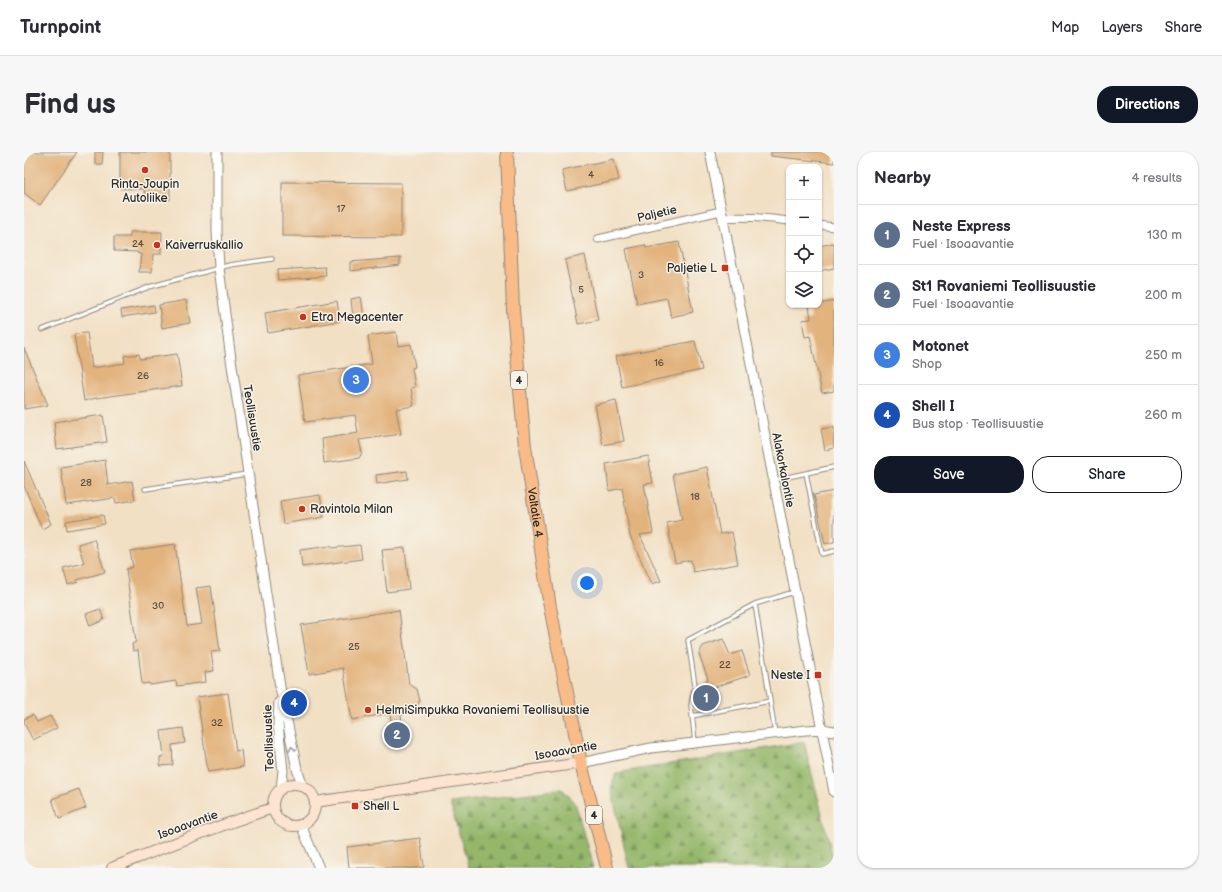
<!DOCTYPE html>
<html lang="en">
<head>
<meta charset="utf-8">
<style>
	:root { --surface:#fff; --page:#f7f7f7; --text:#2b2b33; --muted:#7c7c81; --line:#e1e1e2; --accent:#111827 }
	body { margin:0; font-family:"Balsamiq Sans",sans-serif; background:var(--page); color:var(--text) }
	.controls { position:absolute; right:12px; top:12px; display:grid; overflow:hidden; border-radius:8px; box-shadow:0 1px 3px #0004 }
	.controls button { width:36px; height:36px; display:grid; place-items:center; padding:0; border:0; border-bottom:1px solid var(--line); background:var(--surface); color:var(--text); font:20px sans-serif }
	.you { position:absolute; left:563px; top:431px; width:14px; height:14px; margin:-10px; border:3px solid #fff; border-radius:50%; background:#1a73e8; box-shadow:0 0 0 6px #1a73e833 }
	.badge { display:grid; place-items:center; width:26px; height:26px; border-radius:50%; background:var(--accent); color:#fff; font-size:13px; font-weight:700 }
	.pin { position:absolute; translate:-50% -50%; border:2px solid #fff; box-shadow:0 1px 4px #0006 }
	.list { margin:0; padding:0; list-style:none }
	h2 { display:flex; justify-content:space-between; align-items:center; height:52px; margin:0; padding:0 16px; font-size:17px }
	h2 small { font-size:13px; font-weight:400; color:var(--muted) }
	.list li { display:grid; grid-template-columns:26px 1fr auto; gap:12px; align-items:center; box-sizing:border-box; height:60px; padding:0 16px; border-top:1px solid var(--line) }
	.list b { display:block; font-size:15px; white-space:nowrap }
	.list p { margin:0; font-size:13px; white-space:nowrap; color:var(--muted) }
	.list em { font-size:13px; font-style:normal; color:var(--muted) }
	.actions { display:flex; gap:8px; padding:12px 16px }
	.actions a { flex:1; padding:9px 0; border:1px solid var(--accent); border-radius:16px; text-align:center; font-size:14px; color:var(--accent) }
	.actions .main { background:var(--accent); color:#fff }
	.icon { flex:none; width:22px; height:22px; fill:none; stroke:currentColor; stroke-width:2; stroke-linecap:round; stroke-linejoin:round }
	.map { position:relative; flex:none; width:810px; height:716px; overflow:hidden; border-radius:16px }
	header { display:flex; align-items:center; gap:24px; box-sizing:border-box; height:56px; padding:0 20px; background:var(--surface); border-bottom:1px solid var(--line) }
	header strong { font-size:19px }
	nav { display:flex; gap:22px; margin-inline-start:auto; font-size:14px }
	.intro { display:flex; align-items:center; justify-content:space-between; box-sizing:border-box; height:96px; padding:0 24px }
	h1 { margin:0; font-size:28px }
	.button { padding:10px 18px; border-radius:16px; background:var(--accent); color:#fff; font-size:14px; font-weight:700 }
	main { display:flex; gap:24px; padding:0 24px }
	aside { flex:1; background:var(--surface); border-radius:16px; box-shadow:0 1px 3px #0004 }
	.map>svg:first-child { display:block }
	.forest { fill:url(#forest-firs); stroke:#60714b }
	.building { fill:#e3b37d }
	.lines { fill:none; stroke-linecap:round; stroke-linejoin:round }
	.service-casing { stroke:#8e8678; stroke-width:5.5 }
	.minor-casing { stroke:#8e8678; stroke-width:9 }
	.tertiary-casing { stroke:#8e8678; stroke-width:11 }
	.secondary-casing { stroke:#8e8678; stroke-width:12 }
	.trunk-casing { stroke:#8e8678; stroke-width:14 }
	.service { stroke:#fff; stroke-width:3.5 }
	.minor { stroke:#fff; stroke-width:7 }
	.tertiary { stroke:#fff; stroke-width:9 }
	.secondary { stroke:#fde4d0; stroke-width:10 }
	.trunk { stroke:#f9bc89; stroke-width:12 }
	.oneway { stroke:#a0a0a0 }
	.poi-dot { fill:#c8321e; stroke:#f7f3e8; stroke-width:1.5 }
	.labels { text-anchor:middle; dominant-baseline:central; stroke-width:3; stroke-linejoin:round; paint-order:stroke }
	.number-label { font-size:10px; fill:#594d40 }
	.shield { fill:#f7f3e8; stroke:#686764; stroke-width:1 }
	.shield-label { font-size:11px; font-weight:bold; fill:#2b2b2b }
	.poi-label { font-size:12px; fill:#2b2b2b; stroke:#f7f3e8; text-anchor:start }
	.street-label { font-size:12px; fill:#2b2b2b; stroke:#f7f3e8 }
</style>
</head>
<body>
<header>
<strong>Turnpoint</strong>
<nav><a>Map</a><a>Layers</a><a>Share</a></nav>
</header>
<div class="intro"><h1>Find us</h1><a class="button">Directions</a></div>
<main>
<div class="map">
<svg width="810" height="716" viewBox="0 0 810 716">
	<defs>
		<pattern id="forest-firs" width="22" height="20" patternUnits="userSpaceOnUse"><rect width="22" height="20" fill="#94b76b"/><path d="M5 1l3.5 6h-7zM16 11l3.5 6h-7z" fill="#799558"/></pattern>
	</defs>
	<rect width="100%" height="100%" fill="#f7f3e8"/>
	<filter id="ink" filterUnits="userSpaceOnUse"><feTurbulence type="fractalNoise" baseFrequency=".025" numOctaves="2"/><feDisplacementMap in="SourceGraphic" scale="8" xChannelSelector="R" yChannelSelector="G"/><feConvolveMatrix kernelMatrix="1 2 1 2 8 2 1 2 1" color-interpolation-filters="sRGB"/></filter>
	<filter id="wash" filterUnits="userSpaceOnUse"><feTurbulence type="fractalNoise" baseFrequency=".012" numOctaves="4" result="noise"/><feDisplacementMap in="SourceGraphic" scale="16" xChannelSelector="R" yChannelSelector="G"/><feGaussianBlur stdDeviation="0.9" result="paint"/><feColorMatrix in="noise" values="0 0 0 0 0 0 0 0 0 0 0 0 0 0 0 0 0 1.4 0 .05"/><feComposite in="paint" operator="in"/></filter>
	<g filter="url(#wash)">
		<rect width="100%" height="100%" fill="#f2e0c5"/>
		<!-- forest -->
		<path class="forest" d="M780,590L810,710V716H605L587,636L592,621Z
			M538,637L551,650L569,716H445L426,651Z"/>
		<g id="blocks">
			<!-- building -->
			<path class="building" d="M0,0H53L16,53L0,41Z
				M71,0H79L78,12H71Z
				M96,0H146V48H121L120,37L96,36Z
				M747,0H810V11L747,4Z
				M590,7L595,28L543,39L538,18Z
				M258,30L377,31V85L258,84Z
				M106,80H138L137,102H129L128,120H115L117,102H114V100L90,99V85H106Z
				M655,90L669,160L647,165L643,146L613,152L602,97L621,93L622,96Z
				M810,91V116L795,119V94Z
				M561,103L574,168L554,172L541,108Z
				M376,106V113L326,119V110Z
				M301,115L302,124L254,128L253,118Z
				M337,145L340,165L329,166L327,147Z
				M162,148L166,171L138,176L135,153Z
				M313,149L316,169L244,181L241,161Z
				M810,149V239L798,241L786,184L781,185L778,168L787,167L785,154L795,153V152Z
				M130,153L131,160L98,165L97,158Z
				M372,180L374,194L387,192L391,215L388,216L391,235L387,236L390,254L372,257L377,282L335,288L338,301L335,306L300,311L298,287L334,281L331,263L281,270L274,223L348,212L344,184Z
				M63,181L68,216L101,211L100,204L115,202L116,207L153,202L158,234L72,246L60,249L50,182Z
				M671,189L678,218L598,235L592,204Z
				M0,196L24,253L0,257Z
				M592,248L600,289L579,293L571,253Z
				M79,263L83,290L33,297L30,270Z
				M810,275V296L801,298L797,277Z
				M624,304L629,331L620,332L629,381L616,383L637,429L628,432L606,384L598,336L585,339L582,312Z
				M81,308L84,333L108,329L111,348L92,351L91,346L42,353L37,315Z
				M0,309L27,372L18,377L0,334Z
				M683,315L696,382L708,380L714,412L669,420L667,408L651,411L643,371L658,368L649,322Z
				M383,319L384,327L353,332L352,323Z
				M810,339V390L801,392L790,343Z
				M296,343L300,365L259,372L256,349Z
				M79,363L81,372L43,378L42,369Z
				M70,387L81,420L53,428L54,430L44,433L39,416L60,411L54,392Z
				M151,392L163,474L178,472L172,436L187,434L196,499L187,500L190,519L181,520L182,530L153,534L152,529L126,533L125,531L118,532L114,498L109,499L108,492L112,490L102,417L109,415L106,399Z
				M336,393L338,407L278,415L276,398L307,394L308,396Z
				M381,396L385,437L363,440L358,398Z
				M76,457L80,468L66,474L62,462Z
				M375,458L385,532L393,537L396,549L390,559L377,563L381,593L371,595L366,561L328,568L319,516L285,522L277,473Z
				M699,487L706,503L718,499L726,523L685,537L695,541L688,557L673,550L684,527L675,502L679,494Z
				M204,541L212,599L217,598L219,615L184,620L173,545Z
				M9,563L13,570L26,564L33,576L9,588L0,571V567Z
				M159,576L161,591L148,593L149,613L136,614V605H140L137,579Z
				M55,637L62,656L35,667L28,647Z
				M396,686L400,715L388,716H325L323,695Z"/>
		</g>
	</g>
	<g filter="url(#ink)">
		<use href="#blocks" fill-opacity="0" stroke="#8e8678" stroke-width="1"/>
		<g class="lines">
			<!-- service casing -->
			<g class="service-casing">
				<path id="service" d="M18,178L125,135L206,113L248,107
					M782,321L798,402L810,399
					M750,328L810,315
					M121,337L223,322
					M731,452L751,581
					M668,564L746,549
					M671,590L667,553L671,533L664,488L731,452L770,440"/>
			</g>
			<!-- minor casing -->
			<g class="minor-casing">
				<path id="minor" d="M699,66C721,64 743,66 765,69
					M795,73L810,75
					M574,87L697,59"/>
			</g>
			<!-- tertiary casing -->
			<g class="tertiary-casing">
				<path id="tertiary" d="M193,0V79L195,116L207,207L256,535L273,617L279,635
					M686,0L810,640
					M255,550L254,572L259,619L257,637
					M557,611L627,596L782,578L798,577L810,579
					M277,673L295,716"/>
			</g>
			<!-- secondary casing -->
			<g class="secondary-casing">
				<path id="secondary" d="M249 653a21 21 0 1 1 42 0a21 21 0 1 1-42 0Z
					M291,650L557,611
					M88,716C141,695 195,673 249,656"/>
			</g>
			<!-- trunk casing -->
			<g class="trunk-casing">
				<g id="trunk">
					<path id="s1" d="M483,0L489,158L501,295L526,455L557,611L583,716"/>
				</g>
			</g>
			<!-- service -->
			<use href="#service" class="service"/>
			<!-- minor -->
			<use href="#minor" class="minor"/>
			<!-- tertiary -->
			<use href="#tertiary" class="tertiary"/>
			<!-- secondary -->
			<use href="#secondary" class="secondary"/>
			<!-- trunk -->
			<use href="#trunk" class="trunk"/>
		</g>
		<!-- one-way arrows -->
		<defs><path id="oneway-chevron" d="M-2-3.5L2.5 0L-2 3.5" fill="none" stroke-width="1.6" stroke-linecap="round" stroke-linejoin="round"/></defs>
		<use class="oneway" href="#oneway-chevron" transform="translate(268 597) rotate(-101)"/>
	</g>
	<!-- markers -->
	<g class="poi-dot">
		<circle cx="121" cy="18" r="4"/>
		<circle cx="133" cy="93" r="4"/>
		<rect x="697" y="112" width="8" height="8" rx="2"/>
		<circle cx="279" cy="165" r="4"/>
		<circle cx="278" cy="357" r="4"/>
		<rect x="790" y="519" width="8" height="8" rx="2"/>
		<circle cx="344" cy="558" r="4"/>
		<rect x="327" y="650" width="8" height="8" rx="2"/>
	</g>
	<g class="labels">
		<!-- number labels -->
		<g class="number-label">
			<text x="567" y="23">4</text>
			<text x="317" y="57">17</text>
			<text x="114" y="92">24</text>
			<text x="617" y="123">3</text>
			<text x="557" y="138">5</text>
			<text x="635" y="211">16</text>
			<text x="119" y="224">26</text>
			<text x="62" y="331">28</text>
			<text x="671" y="345">18</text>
			<text x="134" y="454">30</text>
			<text x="330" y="495">25</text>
			<text x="701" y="513">22</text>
			<text x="193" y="571">32</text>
		</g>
		<!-- shield labels -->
		<g class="shield">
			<rect x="487" y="219" width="16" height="18" rx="3"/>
			<rect x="562" y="654" width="16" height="18" rx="3"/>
		</g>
		<g class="shield-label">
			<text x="495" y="228">4</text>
			<text x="570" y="663">4</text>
		</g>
		<!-- poi labels -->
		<g class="poi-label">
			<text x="121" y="32" text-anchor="middle">Rinta-Joupin<tspan x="121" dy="14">Autoliike</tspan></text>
			<text x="141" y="93">Kaiverruskallio</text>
			<text x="693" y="116" text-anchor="end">Paljetie L</text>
			<text x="287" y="165">Etra Megacenter</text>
			<text x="286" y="357">Ravintola Milan</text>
			<text x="786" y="523" text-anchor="end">Neste I</text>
			<text x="352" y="558">HelmiSimpukka Rovaniemi Teollisuustie</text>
			<text x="339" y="654">Shell L</text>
		</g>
		<!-- street labels -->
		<g class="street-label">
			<text transform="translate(633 62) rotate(-13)">Paljetie</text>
			<text transform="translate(228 266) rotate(81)">Teollisuustie</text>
			<text transform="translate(759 318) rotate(79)">Alakorkalontie</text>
			<text stroke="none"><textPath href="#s1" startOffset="362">Valtatie 4</textPath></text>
			<text transform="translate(245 586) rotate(-92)">Teollisuustie</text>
			<text transform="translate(542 599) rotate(-10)">Isoaavantie</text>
			<text transform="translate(164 673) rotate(-20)">Isoaavantie</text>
		</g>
	</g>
</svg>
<div class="controls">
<button>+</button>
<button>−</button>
<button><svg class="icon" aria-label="locate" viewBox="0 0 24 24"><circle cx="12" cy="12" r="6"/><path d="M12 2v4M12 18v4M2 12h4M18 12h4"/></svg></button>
<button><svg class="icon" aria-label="layers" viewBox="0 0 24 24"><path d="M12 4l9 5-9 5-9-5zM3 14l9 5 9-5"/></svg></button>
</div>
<div class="you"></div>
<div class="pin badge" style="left:682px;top:546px;background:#5c6f8a">1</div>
<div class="pin badge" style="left:373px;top:583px;background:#5c6f8a">2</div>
<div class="pin badge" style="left:332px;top:228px;background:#3f7fe0">3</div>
<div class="pin badge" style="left:270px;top:551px;background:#1a4fb4">4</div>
</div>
<aside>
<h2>Nearby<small>4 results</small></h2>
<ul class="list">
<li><span class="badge" style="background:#5c6f8a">1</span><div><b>Neste Express</b><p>Fuel · Isoaavantie</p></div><em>130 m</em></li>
<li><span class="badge" style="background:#5c6f8a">2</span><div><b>St1 Rovaniemi Teollisuustie</b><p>Fuel · Isoaavantie</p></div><em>200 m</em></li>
<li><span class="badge" style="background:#3f7fe0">3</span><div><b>Motonet</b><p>Shop</p></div><em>250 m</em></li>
<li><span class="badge" style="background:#1a4fb4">4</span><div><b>Shell I</b><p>Bus stop · Teollisuustie</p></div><em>260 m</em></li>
</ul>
<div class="actions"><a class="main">Save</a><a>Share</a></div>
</aside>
</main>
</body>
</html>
